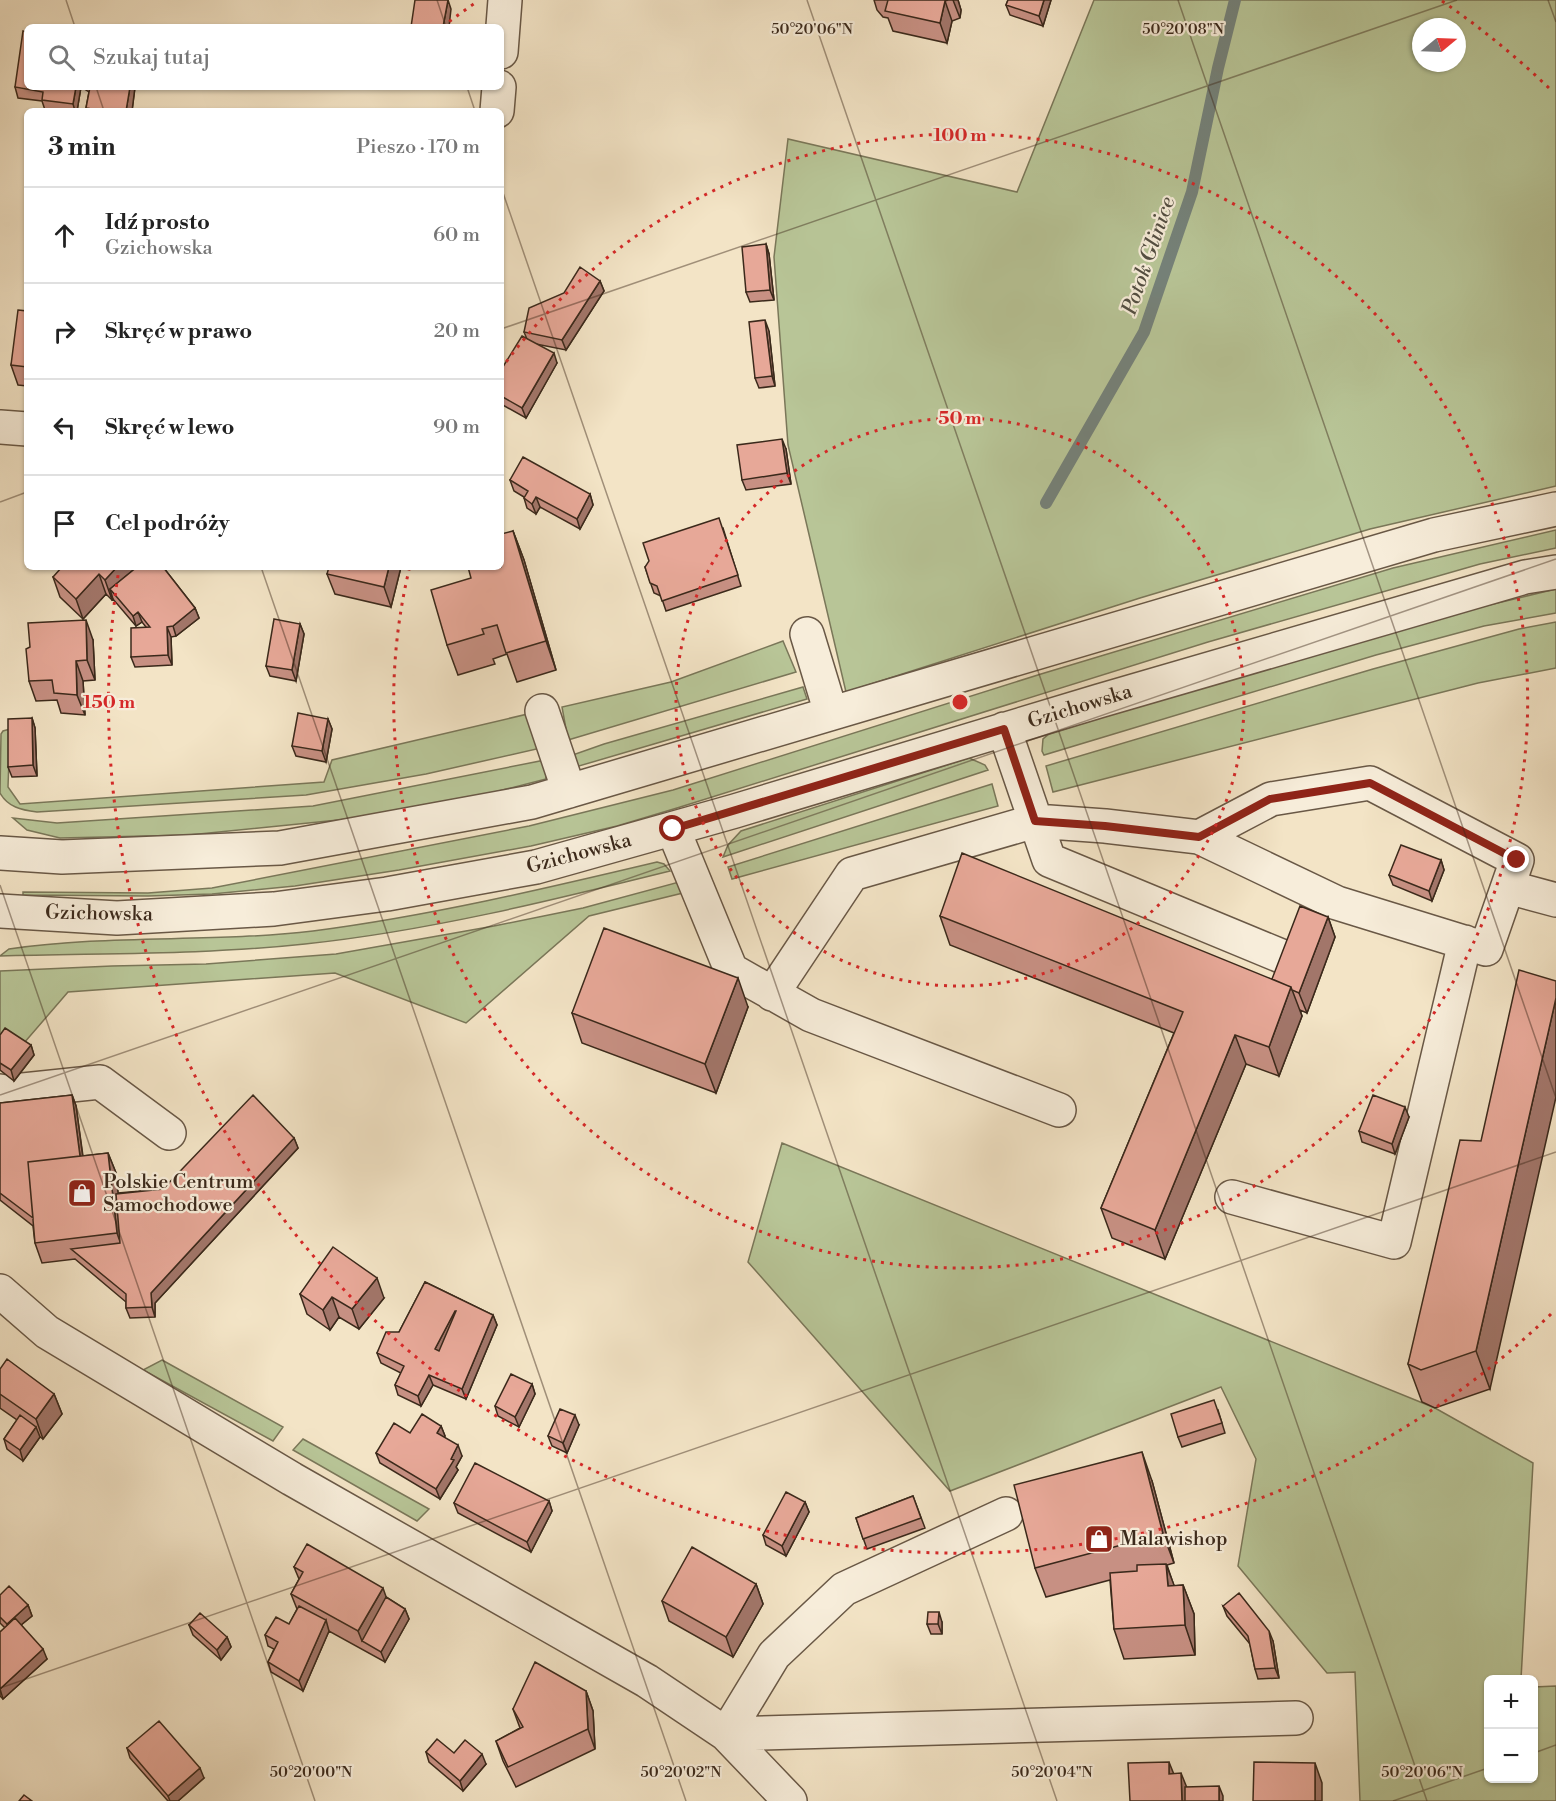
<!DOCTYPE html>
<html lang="pl">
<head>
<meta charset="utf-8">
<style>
	:root { --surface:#fff; --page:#f2f2f2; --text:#222; --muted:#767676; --line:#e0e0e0 }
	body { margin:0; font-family:"Libre Bodoni",serif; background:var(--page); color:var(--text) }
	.controls { position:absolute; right:18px; bottom:18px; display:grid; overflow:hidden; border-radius:9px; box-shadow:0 2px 4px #0004 }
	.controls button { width:54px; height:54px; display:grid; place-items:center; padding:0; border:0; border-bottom:2px solid var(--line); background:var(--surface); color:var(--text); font:30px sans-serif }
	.compass { position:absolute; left:1412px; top:18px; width:54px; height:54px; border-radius:50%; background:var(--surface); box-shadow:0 2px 4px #0004; rotate:71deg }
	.stop { position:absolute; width:18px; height:18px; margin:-14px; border:4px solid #8f2418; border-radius:50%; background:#fff }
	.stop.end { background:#8f2418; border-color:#fff; box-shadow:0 2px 6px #0008 }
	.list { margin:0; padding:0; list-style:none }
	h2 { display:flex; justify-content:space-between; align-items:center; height:78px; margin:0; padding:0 24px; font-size:26px }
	h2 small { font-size:20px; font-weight:400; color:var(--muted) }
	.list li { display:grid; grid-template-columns:39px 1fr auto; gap:18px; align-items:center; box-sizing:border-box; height:96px; padding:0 24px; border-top:2px solid var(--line) }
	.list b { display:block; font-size:22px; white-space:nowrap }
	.list p { margin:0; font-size:20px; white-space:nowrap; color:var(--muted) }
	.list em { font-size:20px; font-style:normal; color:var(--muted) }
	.icon { flex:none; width:33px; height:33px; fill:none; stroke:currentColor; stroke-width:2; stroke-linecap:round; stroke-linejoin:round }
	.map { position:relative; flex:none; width:1556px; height:1801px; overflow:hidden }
	.search { position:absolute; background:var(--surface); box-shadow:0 2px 4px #0004; left:24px; top:24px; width:480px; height:66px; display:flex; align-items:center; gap:15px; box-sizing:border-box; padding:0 21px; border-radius:9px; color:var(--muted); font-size:22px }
	.panel { position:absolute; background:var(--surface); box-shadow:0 2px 4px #0004; left:24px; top:108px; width:480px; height:462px; border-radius:9px }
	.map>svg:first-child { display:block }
	.green { fill:#b8c597; stroke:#7a7759; stroke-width:1.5; fill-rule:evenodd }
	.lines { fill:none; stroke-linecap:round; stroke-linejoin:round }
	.stream { stroke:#75827a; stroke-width:12 }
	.minor-casing { stroke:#695846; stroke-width:36 }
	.minor { stroke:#f7edda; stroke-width:33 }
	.wall { fill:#c79083; stroke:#3b291b; stroke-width:1.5 }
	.shaded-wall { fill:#a2766a; stroke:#3b291b; stroke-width:1.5 }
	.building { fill:#e7a898; stroke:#3b291b; stroke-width:1.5; fill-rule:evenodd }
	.route { stroke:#8f2418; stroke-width:8 }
	.ticks { fill:none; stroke:#3b291b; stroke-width:1.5; stroke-opacity:0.45 }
	.ring { fill:none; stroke:#d62828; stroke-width:3; stroke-dasharray:3 6 }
	.labels { text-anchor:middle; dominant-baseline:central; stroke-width:4.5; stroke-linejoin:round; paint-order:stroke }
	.street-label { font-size:20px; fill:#3b291b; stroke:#f7edda }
	.poi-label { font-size:20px; fill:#3b291b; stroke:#f7edda; text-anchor:start }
	.water-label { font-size:21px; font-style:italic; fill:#534e42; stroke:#f7edda }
	.ticks-label { font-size:15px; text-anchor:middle; fill:#3b291b; stroke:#f7edda; stroke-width:4.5; stroke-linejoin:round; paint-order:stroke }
	.centre { fill:#d62828; stroke:#f7edda; stroke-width:3 }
	.ring-label { font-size:18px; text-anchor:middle; font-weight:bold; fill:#d62828; stroke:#f7edda; stroke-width:4.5; stroke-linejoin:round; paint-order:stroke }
</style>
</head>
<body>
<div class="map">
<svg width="1556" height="1801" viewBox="0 0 1556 1801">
	<rect width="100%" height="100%" fill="#f3e4c6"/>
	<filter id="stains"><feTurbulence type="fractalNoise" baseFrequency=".00333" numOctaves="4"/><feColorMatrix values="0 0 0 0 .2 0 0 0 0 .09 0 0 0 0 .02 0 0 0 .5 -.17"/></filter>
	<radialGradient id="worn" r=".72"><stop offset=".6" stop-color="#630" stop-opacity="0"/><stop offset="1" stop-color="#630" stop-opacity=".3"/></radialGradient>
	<!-- green -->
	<path class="green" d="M1094,0H1556V486L1370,529L1140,598L846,692L788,445L774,257L788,139L1017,192ZM1421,27H1457V63H1421Z
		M1556,530V548L1480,564L1208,642L677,808L617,826L531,846L399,870L295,886L212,894L148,896L23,895V892L148,893L212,888L529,826L673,790L1041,674L1393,568Z
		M1556,589V613L1484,626L1376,655L1044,755L1042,751L1043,739L1049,734L1155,700L1447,615Z
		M1556,622V668L1478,683L1053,792L1046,766L1373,669L1519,629Z
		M783,641L796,672L568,740L562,707L671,682Z
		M803,687L807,699L579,766L567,757L604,744Z
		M532,713L541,748L426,774L306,795L37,812C21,810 8,807 0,793L1,734L3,731L10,729L8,787L20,804L324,782L332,760Z
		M969,758L985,765L988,770L723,857L728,845L741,831Z
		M545,760L546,779L483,795L348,819L189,835L60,838L27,830L13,818L57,823L313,806Z
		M992,784L998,806L732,879L728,867Z
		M657,862L664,864L670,871C549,901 428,931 305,944C204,955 101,953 0,956L9,949C110,934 212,943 313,931C429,916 543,889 657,862Z
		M679,882L687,892L589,916L466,1023L335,973L68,992L24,1043H0V971L112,966L206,964L336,954L494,926L583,908Z
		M782,1143L1435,1408L1533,1463L1521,1679L1488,1680V1778H1534V1687L1556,1686V1801H1360L1355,1672L1327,1673L1238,1566L1256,1459L1221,1387L950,1491L748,1262Z
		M162,1360L283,1427L273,1441L143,1370Z
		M303,1439L429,1509L417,1521L293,1450Z"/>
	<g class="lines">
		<!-- stream -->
		<path class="stream" d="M1046,503L1144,332L1192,192L1218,68L1235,0"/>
		<!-- minor casing -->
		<g class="minor-casing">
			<path id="minor" d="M501,52L505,0
				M497,111L499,87
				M0,427L27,429
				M807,634L831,713
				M542,711L569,791
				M1004,729L1049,860L1281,956
				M673,829L731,970L811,1015L1059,1110
				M0,853L62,857L280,848L532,802L1434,535L1556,509
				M1508,887L1556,900
				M0,911L117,918L274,909L387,894L536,867L735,811L1099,701L1525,577L1556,572
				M772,994L852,874L1035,821L1105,826L1199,837L1271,799L1370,783L1517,860L1486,949L1337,903L1199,837
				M0,1091L4,1092L100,1082L169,1133
				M1232,1197L1394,1242L1465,942
				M0,1291L47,1332L292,1479L647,1681L726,1734L790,1801
				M726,1734L1296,1718
				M726,1734L774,1655L844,1589L1006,1514"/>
		</g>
		<!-- minor -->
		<use href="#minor" class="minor"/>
	</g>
	<!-- wall -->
	<path class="wall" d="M874,0H958L961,10L960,18L952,21L947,43L893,31L888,18L883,17L877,10Z
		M1008,0H1051L1043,26L1010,15L1006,5Z
		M15,87H81L77,111H52L45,110L42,101L18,98Z
		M83,87H135L132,111H87L86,108L89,92L83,88Z
		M766,244L769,254L774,300L750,302L746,292Z
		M600,281L604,291L566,350L536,344L557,363L526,418L501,404V370L527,339L524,332Z
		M27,311V386L18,385L11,365Z
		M769,331L775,386L759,388L755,378Z
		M786,449L791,484L746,490L742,480Z
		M510,480L590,494L593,505L580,529L540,507L536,514L527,508L524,498V497L514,491Z
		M723,528L741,586L666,611L661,596L654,593L645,567Z
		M513,531L524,560L556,670L517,682L507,654L493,659L495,664L458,675L447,645L471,578Z
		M163,567L195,608L199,618L176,636L171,637L172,665L135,667L131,657L146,627L142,622L136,626L113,599L112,600L106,594L83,619L60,597L53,577Z
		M401,567L391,607L335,594L327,574Z
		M300,624L304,634L296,681L270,676L266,666Z
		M93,640L95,680L83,681L85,715L61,713L57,700L36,701L29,681Z
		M32,718L35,728L37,776L12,777L8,767Z
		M328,719L332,729L326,762L296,756L292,746Z
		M1441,860L1444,870L1432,901L1393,885L1389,875Z
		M940,916L1272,979L1328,917L1335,937L1307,1013L1300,1010L1302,1016L1279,1076L1246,1064L1165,1259L1112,1238L1101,1208L1174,1033L950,945Z
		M748,1007L716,1093L582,1043L572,1013Z
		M0,1035L31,1045L34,1055L14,1081L0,1070Z
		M72,1095L76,1106L83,1156L108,1153L116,1173L118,1193L163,1189L294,1138L298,1148L155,1303V1317L130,1318L126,1308V1302L75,1259L42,1263L35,1243L33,1226L0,1200V1103Z
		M1409,1117L1395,1154L1362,1142L1359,1131Z
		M1481,1141L1490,1389L1435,1408L1422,1402L1408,1364Z
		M425,1282L493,1315L497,1325L466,1399L433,1385L421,1406L398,1395L395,1385L401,1373L381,1363L377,1353L399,1332Z
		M300,1294L384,1298L359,1329L339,1317L330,1330L307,1314Z
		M532,1384L535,1394L519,1427L498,1416L495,1406Z
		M0,1394H54L62,1414L43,1439L40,1437L23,1461L7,1449L4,1439L17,1420L0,1408Z
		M1218,1410L1225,1433L1182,1447L1178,1437Z
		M579,1425L567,1453L552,1446L548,1436Z
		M441,1426L445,1436L444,1437L462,1456L456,1467L458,1470L440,1499L380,1463L376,1453L410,1433Z
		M1152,1481L1174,1563L1167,1565L1174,1586L1183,1585L1194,1614L1195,1655L1124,1659L1114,1629L1110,1580L1046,1597L1035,1568Z
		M913,1496L925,1528L867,1549L856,1518Z
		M549,1501L552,1511L531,1552L458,1513L454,1503Z
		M805,1502L809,1512L786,1556L766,1545L763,1535Z
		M294,1567L386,1597L405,1609L409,1619L385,1662L329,1631L303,1691L271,1672L268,1662L274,1649L268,1646L265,1635L289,1624L297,1609L291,1594L299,1579Z
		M756,1584L763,1604L733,1657L669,1621L662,1601Z
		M0,1595L28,1605L32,1616L21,1625L47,1659L3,1699L0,1696V1632L5,1628L0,1623Z
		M1223,1606L1273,1641L1279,1678L1258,1679L1255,1669L1250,1644L1227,1616Z
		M942,1622V1634H931L927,1624Z
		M189,1625L227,1637L231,1647L221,1660L193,1635Z
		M586,1691L593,1711L595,1749L516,1787L503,1761L496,1741L520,1728L513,1709Z
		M127,1748L204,1778L178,1801H168L130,1758Z
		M426,1752L454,1753L486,1764L463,1791L429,1762Z"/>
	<!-- shaded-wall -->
	<path class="shaded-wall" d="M448,0L451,9L449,27H443Z
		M953,0H958L961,10L960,18Z
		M1044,0H1051L1043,26L1039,16Z
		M945,1L952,21L947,43L940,23Z
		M76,87H81L77,111H75L73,104Z
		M130,87H135L132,111H126Z
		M766,244L769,254L774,300L770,290Z
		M600,281L604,291L566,350L562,340Z
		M765,320L769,331L775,386L772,376Z
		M554,353L557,363L526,418L522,408Z
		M782,439L786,449L791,484L787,473Z
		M590,494L593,505L580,529L577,519Z
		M536,497L540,507L536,514L532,504Z
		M513,531L524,560L556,670L546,641Z
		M117,567H137L110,589L113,599L112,600L105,580Z
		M389,567H401L391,607L384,587Z
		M99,574L106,594L83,619L76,599Z
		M195,608L199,618L176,636L173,626Z
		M138,612L142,622L136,626L133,616Z
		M86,620L93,640L95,680L87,660Z
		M300,624L304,634L296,681L292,670Z
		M167,627L171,637L172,665L168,655Z
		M76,661L83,681L85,715L77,695Z
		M32,718L35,728L37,776L33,765Z
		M328,719L332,729L326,762L322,751Z
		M1441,860L1444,870L1432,901L1429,891Z
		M1328,917L1335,937L1307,1013L1299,993Z
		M738,978L748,1007L716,1093L705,1064Z
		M1291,987L1302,1016L1279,1076L1269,1047Z
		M1556,998V1097L1490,1389L1476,1351Z
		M1235,1035L1246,1064L1165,1259L1155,1230Z
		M31,1045L34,1055L14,1081L11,1070Z
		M72,1095L76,1106L85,1174L81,1163Z
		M1405,1107L1409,1117L1395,1154L1392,1144Z
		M294,1138L298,1148L155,1303V1317L152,1307L151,1293Z
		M108,1153L116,1173L124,1253L117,1233Z
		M377,1278L384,1298L359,1329L352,1309Z
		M332,1297L339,1317L330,1330L323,1310Z
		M455,1311L459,1321L439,1359L435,1349Z
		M493,1315L497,1325L466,1399L462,1389Z
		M429,1375L433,1385L421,1406L418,1396Z
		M532,1384L535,1394L519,1427L515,1417Z
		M54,1394L62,1414L43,1439L36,1419Z
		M575,1415L579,1425L567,1453L563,1443Z
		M441,1426L445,1436L441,1443L437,1433Z
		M36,1427L40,1437L23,1461L20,1450Z
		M458,1445L462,1456L456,1467L458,1470L440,1499L436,1489Z
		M1142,1452L1152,1481L1174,1563L1163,1534Z
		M549,1501L552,1511L531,1552L527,1542Z
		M805,1502L809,1512L786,1556L782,1546Z
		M1166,1564L1177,1593L1168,1586Z
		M756,1584L763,1604L733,1657L726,1637Z
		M1183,1585L1194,1614L1195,1655L1185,1625Z
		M383,1588L390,1608L362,1641L358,1631Z
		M28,1605L32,1616L10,1634L7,1624Z
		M405,1609L409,1619L385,1662L381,1652Z
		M939,1612L942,1622V1634L938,1624Z
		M326,1620L329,1631L303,1691L299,1681Z
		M1269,1631L1273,1641L1279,1678L1275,1668Z
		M227,1637L231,1647L221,1660L217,1650Z
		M43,1649L47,1659L3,1699L0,1689Z
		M586,1691L593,1711L595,1749L588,1729Z
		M482,1754L486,1764L463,1791L460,1781Z
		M1169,1762L1177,1782L1169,1774Z
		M1315,1763L1322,1783V1801H1315Z
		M200,1768L204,1778L178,1801H170L168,1796Z
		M1181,1773L1189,1793V1801H1182Z
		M1219,1786L1223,1796V1801H1219Z"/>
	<!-- building -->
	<path class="building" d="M415,0H448L443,27H411Z
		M888,0H948L945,1L940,23L885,11Z
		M1008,0H1044L1039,16L1006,5Z
		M23,31L27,32V87H76L73,104L42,100L43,92L15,87Z
		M90,87H130L126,111H104L86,108Z
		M766,244L770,290L746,292L742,247Z
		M580,267L600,281L562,340L524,332L529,308L564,293Z
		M18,310L27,311V367L11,365Z
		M765,320L772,376L755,378L749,322Z
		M522,336L554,353L522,408L501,396V370Z
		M782,439L787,473L742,480L737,445Z
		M523,457L590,494L577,519L536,497L532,504L524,498L528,491L510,480Z
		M719,518L738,575L662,601L657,586L650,583L645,567L649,561L643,543Z
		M513,531L546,641L506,653L497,625L482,629L484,634L447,645L431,590L471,578L468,567H501V534Z
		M62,567H117L105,580L99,574L76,599L53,577Z
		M137,567H163L195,608L173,626L167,627L168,655L131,657V628L150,627L138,612L133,616L110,589Z
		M329,567H389L384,587L327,574Z
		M274,619L300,624L292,670L266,666Z
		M86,620L87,660L76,661L77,695L54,693L52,680L29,681L26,649L30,647L28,623Z
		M298,713L328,719L322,751L292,746Z
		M32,718L33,765L8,767V719Z
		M1401,845L1441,860L1429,891L1389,875Z
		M962,853L1291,987L1269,1047L1235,1035L1155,1230L1101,1208L1183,1012L940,916Z
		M1300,906L1328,917L1299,993L1292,990L1291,987L1272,979Z
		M604,928L738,978L705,1064L572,1013Z
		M1519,970L1556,981V998L1476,1351L1421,1370L1408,1364L1460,1140L1481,1141Z
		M5,1028L31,1045L11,1070L0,1063V1035Z
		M72,1095L80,1156L28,1162L33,1218L0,1193V1103Z
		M253,1095L294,1138L151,1293L152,1307L126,1308V1294L71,1249L120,1243L116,1194L163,1189Z
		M1373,1095L1405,1107L1392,1144L1359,1131Z
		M108,1153L117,1233L35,1243L28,1162Z
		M333,1247L377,1278L352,1309L332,1297L323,1310L300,1294Z
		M425,1282L493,1315L462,1389L429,1375L418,1396L395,1385L404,1366L377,1353L386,1332H399ZM455,1311H456L439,1351L435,1349Z
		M7,1359L54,1394L36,1419L0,1394V1369Z
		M511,1374L532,1384L515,1417L495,1406Z
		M1214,1400L1222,1423L1178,1437L1171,1414Z
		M560,1409L575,1415L563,1443L548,1436Z
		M422,1414L441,1426L437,1433L458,1445L451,1459L454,1460L436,1489L376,1453L394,1423L410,1433Z
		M20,1415L36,1427L20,1450L4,1439Z
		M1142,1452L1163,1534L1035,1568L1014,1485Z
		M475,1463L549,1501L527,1542L454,1503Z
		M786,1492L805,1502L782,1546L763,1535Z
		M913,1496L921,1518L863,1539L856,1518Z
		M307,1544L383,1588L358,1631L291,1594L303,1572L294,1567Z
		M692,1547L756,1584L726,1637L662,1601Z
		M1166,1564L1168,1586L1183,1585L1185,1625L1114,1629L1110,1573L1137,1571V1565Z
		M9,1586L28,1605L7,1624L0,1617V1595Z
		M1239,1593L1269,1631L1275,1668L1255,1669L1248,1636L1223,1606Z
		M386,1597L405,1609L381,1652L362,1641Z
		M299,1606L326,1620L299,1681L268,1662L278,1642L265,1635L276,1617L289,1624Z
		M928,1612H939L938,1624H927Z
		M200,1613L227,1637L217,1650L189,1625Z
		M15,1618L43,1649L0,1689V1632Z
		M535,1662L586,1691L588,1729L508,1767L496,1741L523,1727L513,1709Z
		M159,1721L200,1768L168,1796L127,1748Z
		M437,1739L454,1753L465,1740L482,1754L460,1781L426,1752Z
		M1169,1762V1774L1181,1773L1182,1801H1130L1128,1763Z
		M1254,1762L1315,1763V1801H1253Z
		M1219,1786V1801H1185V1787Z
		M24,1795L32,1801H19Z"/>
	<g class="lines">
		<!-- route -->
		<path class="route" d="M673,829L1004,729L1035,821L1105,826L1199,837L1270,799L1370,783L1517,860"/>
	</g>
	<!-- ticks -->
	<path class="ticks" d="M66,0L75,27M437,0L446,27M807,0L1427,1801M1178,0L1556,1098M1548,0L1556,22M96,87L104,111M467,87L475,111M501,187L1057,1801M501,329L1457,0M0,502L27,492M261,567L686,1801M0,885L315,1801M0,1095L1556,559M0,1688L1556,1152M1534,1753L1556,1745M1393,1801L1488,1768"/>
	<!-- distance rings -->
	<g class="ring">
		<circle cx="960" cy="702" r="284"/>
		<path d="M501 369A567 567 0 1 1 409 570"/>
		<path d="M1551 1314A851 851 0 0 1 119 569M442 27A851 851 0 0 1 478 1M1442 1A851 851 0 0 1 1551 90"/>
	</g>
	<!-- icons -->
	<defs>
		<g id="shop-square" transform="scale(1.5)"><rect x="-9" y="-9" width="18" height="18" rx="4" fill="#8f2418" stroke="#f7edda"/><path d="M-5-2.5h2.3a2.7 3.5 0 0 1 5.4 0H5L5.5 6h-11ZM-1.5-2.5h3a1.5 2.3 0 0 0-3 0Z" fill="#fff"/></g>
	</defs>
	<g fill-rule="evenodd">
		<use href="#shop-square" x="82" y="1193"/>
		<use href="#shop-square" x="1099" y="1539"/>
	</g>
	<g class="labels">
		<!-- street labels -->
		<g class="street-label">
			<text transform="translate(1080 707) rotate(-17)">Gzichowska</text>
			<text transform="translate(579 854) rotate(-15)">Gzichowska</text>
			<text transform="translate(99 914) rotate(1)">Gzichowska</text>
		</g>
		<!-- poi labels -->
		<g class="poi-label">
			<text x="103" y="1182">Polskie Centrum<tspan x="103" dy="23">Samochodowe</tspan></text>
			<text x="1120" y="1539">Malawishop</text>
		</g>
		<!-- water labels -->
		<g class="water-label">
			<text transform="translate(1149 256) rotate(-71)">Potok Glinice</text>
		</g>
	</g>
	<g class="ticks-label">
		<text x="812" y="34">50°20'06"N</text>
		<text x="1183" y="34">50°20'08"N</text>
		<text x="311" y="1777">50°20'00"N</text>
		<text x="681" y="1777">50°20'02"N</text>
		<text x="1052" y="1777">50°20'04"N</text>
		<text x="1422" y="1777">50°20'06"N</text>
	</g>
	<circle cx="960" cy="702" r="9" class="centre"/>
	<g class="ring-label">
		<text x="960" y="141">100 m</text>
		<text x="960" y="424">50 m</text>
		<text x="109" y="708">150 m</text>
	</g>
	<rect width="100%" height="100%" filter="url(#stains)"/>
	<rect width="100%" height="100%" fill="url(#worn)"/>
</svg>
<div class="controls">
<button>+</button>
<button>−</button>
</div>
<svg class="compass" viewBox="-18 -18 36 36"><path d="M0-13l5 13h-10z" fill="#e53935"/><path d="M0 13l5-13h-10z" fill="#767676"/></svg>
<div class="stop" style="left:673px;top:829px"></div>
<div class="stop end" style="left:1517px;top:860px"></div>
<div class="search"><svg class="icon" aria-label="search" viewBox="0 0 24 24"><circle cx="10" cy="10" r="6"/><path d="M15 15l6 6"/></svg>Szukaj tutaj</div>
<section class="panel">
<h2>3 min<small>Pieszo · 170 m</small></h2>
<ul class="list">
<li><svg class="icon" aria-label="ahead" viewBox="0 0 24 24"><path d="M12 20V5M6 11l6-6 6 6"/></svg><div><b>Idź prosto</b><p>Gzichowska</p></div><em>60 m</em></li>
<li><svg class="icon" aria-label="right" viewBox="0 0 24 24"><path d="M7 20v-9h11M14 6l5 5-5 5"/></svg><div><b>Skręć w prawo</b></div><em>20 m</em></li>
<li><svg class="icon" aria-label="left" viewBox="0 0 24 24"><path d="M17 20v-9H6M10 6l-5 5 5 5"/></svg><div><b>Skręć w lewo</b></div><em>90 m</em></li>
<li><svg class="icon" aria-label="arrive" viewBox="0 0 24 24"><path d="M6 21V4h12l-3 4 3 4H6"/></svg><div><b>Cel podróży</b></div></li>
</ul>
</section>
</div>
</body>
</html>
